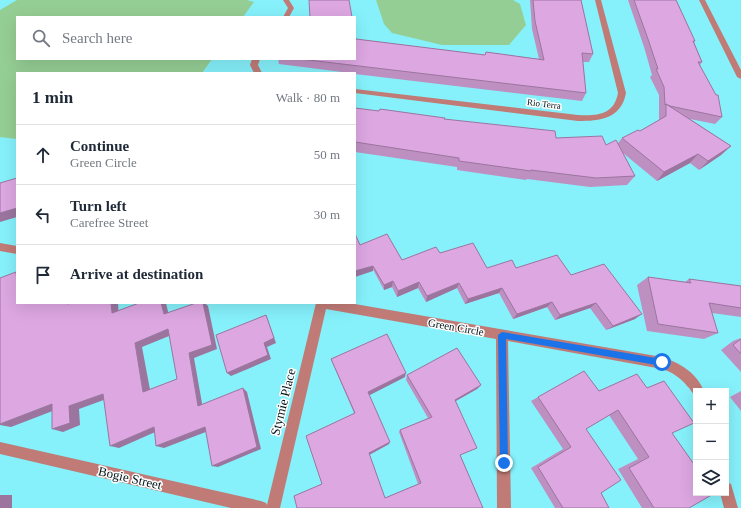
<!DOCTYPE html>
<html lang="en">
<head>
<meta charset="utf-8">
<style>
	:root { --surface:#fff; --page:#f2f2f3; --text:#1f2937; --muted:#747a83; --line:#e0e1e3 }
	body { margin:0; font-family:"Times New Roman",serif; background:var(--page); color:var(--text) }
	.controls { position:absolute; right:12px; bottom:12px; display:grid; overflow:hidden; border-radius:0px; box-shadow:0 4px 16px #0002 }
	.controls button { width:36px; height:36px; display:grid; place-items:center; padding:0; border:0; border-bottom:1px solid var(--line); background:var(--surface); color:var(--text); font:20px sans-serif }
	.stop { position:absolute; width:12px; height:12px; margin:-9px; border:3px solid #1a73e8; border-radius:50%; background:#fff }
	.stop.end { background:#1a73e8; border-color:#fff; box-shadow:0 1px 4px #0008 }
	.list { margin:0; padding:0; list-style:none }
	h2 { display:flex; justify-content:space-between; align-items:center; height:52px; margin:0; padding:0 16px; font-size:17px }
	h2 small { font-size:13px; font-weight:400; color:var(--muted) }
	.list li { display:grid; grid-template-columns:26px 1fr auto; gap:12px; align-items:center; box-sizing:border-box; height:60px; padding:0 16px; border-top:1px solid var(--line) }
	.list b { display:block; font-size:15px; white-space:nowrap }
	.list p { margin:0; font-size:13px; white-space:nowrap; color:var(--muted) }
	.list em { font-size:13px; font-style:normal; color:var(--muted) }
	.icon { flex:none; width:22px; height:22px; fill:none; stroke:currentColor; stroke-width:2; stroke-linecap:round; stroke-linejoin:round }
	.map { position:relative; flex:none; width:741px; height:508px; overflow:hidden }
	.search { position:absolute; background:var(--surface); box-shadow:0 4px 16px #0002; left:16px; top:16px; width:340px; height:44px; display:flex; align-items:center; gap:10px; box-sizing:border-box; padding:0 14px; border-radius:0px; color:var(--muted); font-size:15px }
	.panel { position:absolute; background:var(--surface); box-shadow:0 4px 16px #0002; left:16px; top:72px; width:340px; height:232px; border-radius:0px }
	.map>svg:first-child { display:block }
	.green { fill:#95ce94 }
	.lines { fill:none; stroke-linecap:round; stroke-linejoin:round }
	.street { fill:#c07b76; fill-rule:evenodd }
	.wall { fill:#be90c2 }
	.shaded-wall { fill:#9b759e }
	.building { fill:#dda7e2; stroke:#9b759e; fill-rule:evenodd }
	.route { fill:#1a73e8 }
	.labels { text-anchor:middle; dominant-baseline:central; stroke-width:3; stroke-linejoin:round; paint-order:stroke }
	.far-street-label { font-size:9px; fill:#001518; stroke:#fefefe }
	.street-label { font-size:11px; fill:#001518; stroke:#fefefe }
	.near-street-label { font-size:13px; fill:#001518; stroke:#fefefe }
</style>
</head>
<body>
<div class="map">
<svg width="741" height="508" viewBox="0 0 741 508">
	<rect width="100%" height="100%" fill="#86f1fb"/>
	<!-- green -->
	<path class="green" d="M17,0H247L254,2L243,17H17V59H212L202,73H17V139L0,137V10Z
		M376,0H513L520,4L526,25L509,45H442L392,33L384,24Z"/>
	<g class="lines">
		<!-- street -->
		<path class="street" d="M283,0H289L294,8L289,17H283L288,8Z
			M595,0H601L626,93C621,119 600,121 578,121L355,93V89L578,115C597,116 614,115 618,93Z
			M699,0H705L741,70V79L737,77Z
			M252,59H260L258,65L262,73H254L250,65Z
			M0,243L17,246V254L0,251Z
			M316,303H349L662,357C680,363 696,372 704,391H696V396C692,394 691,389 687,386C681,378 672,372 662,369L508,341L511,508H497L496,339L326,309L280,508H231L0,454V442L261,501L266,503L267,505Z
			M726,482L731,484L738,508H724L720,493H726Z"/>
	</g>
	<!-- wall -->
	<path class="wall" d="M530,0H581L593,54L589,62H583L586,93L582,101L355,74V73H350L279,64L278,59H355L356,39L485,55L486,52L539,59L532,29Z
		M628,0H676L695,41L694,42L702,62L700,65L722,117L715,124L690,119L731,146L721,155L699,170L690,163L657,181L623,153L635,176L627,185L590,187L527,179L526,180L457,170V167L355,152V108L444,119L556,138L606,145L618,143L622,138L640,131L659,120V95L650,77L652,75L644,47Z
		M360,245L402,260L440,253L487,268H516L571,275L635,319L606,330L590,308L555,320L547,307L513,319L499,293L465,304L457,288L426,302L418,288L397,297L392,287L384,290Z
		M648,277L685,282L689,279L741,286V317L712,313L718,333L704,339L647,331L637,285Z
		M741,338V372L721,350L733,341Z
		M331,359L405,377L369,395L389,444L369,455L385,498L418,484L399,432L400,430L428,418L406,380L407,375L481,385L477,389L456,401L460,455L483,508H297L322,484L354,413L333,364Z
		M664,381L672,433L689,508H642L618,469L638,459L609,415L586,429L601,493L609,508H555L531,468L563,449L531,401L538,397L599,391L647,388Z
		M741,391V411L730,397Z"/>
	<!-- shaded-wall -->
	<path class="shaded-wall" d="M731,146L721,155L699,170L708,161Z
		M698,154L690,163L657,181L664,172Z
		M17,208V217L0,222V213Z
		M373,266V271L355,277V271Z
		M393,281L392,287L384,290V285Z
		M419,282L418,288L397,297L398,291Z
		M459,283L457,288L426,302L427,296Z
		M502,288L499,293L465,304L468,299Z
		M552,302L547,307L513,319L517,314Z
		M111,303H118L119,319L112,313Z
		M161,303H166L170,320L164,314Z
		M203,303H205L208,306L217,349L194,358L203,409L198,406L189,353Z
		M596,303L590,308L555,320L560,315Z
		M642,314L635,319L606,330L613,326Z
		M266,315L268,320L276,343L267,347L271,359L231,376L227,373L264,343Z
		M168,329L174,334L142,347L151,395L143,392L135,343Z
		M406,373L405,377L368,396V392Z
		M481,385L477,389L452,403L455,400Z
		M243,388L247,392L261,449L218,467L212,466Z
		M103,394L112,397L79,409L80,425L63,432L52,429L69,406Z
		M52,404L63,407L11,427L0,425V424Z
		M154,427L162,429L119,448L110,446Z
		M205,427L211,430L164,448L156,446Z
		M390,442L389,444L369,455V453Z
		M0,495H12V508H0Z"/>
	<!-- building -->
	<path class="building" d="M309,0H349L352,17H310Z
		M533,0H581L593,54L582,53L586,93L300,59H355V35L356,39L485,55L486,52L544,60L535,21Z
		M634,0H676L695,41H693L702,62H698L716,95H718L722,117L670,106L666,104L665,105L664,87L656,69H658L648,39Z
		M666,104L731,146L708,161L698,154L664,172L622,138L638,130L640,131L666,116Z
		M355,108L379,111L380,109L445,118L444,119L555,131L556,138L602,136L606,145L616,140L635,176L596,178L531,170V171L459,161V158L355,142Z
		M17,178V208L0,213V183Z
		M355,234L360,245L387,234L402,260L436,247L440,253L473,243L487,268L512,260L516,268L557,255L571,275L604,264L642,314L613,326L596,303L560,315L552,302L517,314L502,288L468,299L459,283L427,296L419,282L398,291L393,281L384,285L373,266L355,271Z
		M16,272L17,282V303H67V304L71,303H111L112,313L139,303H161L164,314L196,303H203L212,345L189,353L198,406L243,388L257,447L212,466L205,427L156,446L154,427L110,446L103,394L69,406L70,423L52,429V404L0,424V278ZM168,329L177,379L143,392L135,343Z
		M648,277L691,283L689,279L741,286V308L709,303L718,333L658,324Z
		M266,315L274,338L264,343L268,355L227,373L216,335Z
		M387,334L406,373L368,392L390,442L369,453L385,498L421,483L400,430L432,417L407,375L457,348L481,385L455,400L477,448L460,455L483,508H297L294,496L322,484L306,436L355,413L331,359Z
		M741,339V354L733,345Z
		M584,371L599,391L637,374L647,388L664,381L694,423L672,433L696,467V493H715L689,508H654L629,468L649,457L618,410L586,429L621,480L601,493L609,508H563L538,467L571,447L538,397Z"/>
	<!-- route -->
	<path class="route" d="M502,332L662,359L666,362L662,366L506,339L508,463L507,466L504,468L501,466L500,463L498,335Z"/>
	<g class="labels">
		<!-- far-street labels -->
		<g class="far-street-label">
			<text transform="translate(544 104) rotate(7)">Rio Terra</text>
		</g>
		<!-- street labels -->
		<g class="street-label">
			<text transform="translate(456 327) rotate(10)">Green Circle</text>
		</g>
		<!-- near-street labels -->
		<g class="near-street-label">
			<text transform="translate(283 402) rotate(-76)">Stymie Place</text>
			<text transform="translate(130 478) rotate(13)">Bogie Street</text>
		</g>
	</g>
</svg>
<div class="controls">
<button>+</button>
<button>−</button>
<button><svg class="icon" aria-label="layers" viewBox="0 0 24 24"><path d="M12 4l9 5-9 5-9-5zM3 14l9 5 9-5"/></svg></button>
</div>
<div class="stop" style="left:662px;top:362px"></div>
<div class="stop end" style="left:504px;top:463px"></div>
<div class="search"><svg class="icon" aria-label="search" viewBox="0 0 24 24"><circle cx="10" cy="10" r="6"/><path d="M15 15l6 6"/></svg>Search here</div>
<section class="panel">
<h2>1 min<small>Walk · 80 m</small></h2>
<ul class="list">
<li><svg class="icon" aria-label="ahead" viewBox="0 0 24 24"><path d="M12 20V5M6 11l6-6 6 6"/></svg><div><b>Continue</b><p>Green Circle</p></div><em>50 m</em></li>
<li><svg class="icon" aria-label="left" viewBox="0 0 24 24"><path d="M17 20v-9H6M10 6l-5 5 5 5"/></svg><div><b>Turn left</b><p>Carefree Street</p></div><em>30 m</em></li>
<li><svg class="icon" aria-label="arrive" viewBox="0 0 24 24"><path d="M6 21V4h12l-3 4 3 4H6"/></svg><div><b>Arrive at destination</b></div></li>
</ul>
</section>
</div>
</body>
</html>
